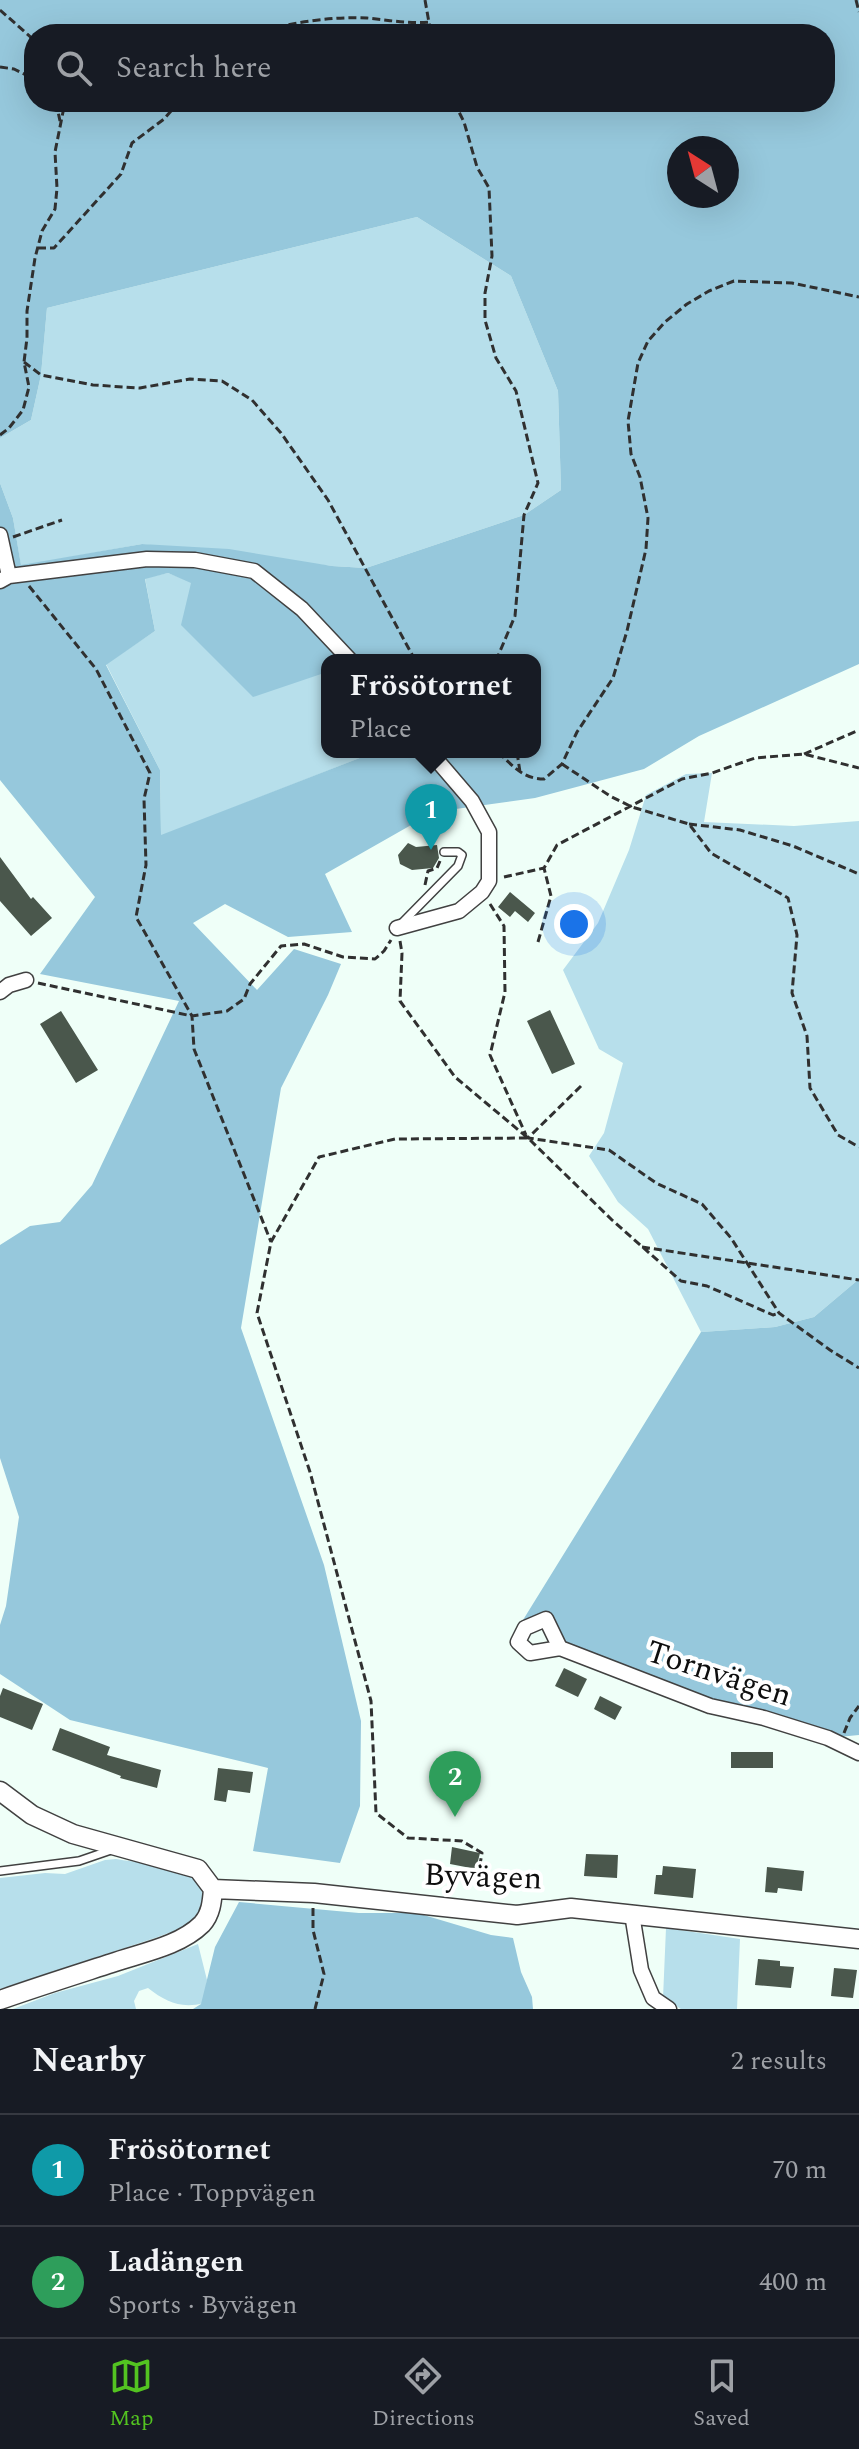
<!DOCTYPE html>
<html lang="en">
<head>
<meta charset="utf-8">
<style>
	:root { --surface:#171b24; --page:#242831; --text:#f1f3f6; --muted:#9ea1a6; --line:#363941; --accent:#53c321 }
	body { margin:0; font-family:Spectral,serif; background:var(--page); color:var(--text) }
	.compass { position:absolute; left:667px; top:136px; width:72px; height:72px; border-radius:50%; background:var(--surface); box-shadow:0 8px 32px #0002; rotate:324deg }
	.you { position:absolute; left:574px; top:924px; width:28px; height:28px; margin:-20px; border:6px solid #fff; border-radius:50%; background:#1a73e8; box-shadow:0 0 0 12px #1a73e833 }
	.badge { display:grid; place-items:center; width:52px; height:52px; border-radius:50%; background:var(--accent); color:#fff; font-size:26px; font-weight:700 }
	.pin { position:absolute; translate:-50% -66px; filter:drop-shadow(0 2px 4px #0008) }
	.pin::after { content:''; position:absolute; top:42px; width:28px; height:24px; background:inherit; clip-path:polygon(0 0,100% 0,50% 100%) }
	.popup { position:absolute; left:321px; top:654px; width:220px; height:104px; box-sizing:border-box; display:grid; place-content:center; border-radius:16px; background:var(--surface); filter:drop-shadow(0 2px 6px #0005); font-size:26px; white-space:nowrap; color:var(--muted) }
	.popup b { font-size:30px; color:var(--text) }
	.popup::after { content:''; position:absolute; left:50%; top:100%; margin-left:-16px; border:16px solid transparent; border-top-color:var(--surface) }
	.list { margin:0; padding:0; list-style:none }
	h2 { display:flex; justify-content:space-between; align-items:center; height:104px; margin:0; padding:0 32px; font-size:34px }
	h2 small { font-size:26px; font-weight:400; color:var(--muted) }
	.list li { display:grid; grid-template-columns:52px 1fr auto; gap:24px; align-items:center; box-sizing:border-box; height:112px; padding:0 32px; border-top:2px solid var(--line) }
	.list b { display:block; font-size:30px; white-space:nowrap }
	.list p { margin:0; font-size:26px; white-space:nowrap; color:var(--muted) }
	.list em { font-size:26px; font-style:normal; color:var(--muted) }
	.icon { flex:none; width:44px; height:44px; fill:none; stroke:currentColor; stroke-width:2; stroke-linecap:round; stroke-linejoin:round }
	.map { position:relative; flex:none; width:859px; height:2009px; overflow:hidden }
	.search { position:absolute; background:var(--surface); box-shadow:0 8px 32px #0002; left:24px; right:24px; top:24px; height:88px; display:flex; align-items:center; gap:20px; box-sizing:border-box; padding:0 28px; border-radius:32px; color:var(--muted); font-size:30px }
	.sheet { height:328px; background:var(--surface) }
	nav { display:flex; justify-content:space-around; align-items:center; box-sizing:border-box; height:112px; border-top:2px solid var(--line); background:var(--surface); font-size:22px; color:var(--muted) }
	nav a { display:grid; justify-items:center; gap:4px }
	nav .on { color:var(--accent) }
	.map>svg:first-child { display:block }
	.green { fill:#b7dfeb }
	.forest { fill:#96c8dc; fill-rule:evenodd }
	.building { fill:#4a574c }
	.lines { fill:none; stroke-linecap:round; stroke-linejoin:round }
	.service-casing { stroke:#414141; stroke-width:10 }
	.minor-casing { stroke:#414141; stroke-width:17 }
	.tertiary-casing { stroke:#414141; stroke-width:21 }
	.path { stroke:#303030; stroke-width:3; stroke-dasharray:8 4; stroke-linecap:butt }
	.service { stroke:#fff; stroke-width:7 }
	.minor { stroke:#fff; stroke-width:14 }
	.tertiary { stroke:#fff; stroke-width:18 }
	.labels { text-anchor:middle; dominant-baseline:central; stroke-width:8; stroke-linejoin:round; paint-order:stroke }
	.street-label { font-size:32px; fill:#0e0e0e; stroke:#fff }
</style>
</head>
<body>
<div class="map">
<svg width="859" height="2009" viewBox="0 0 859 2009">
	<rect width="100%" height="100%" fill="#effff8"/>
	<!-- green -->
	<path class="green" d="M417,217L511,276L558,391L561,490L524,515L366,568L332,566L142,544L21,566L13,518L0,483V438L31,420L41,375L47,308Z
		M168,573L191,582L327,672V752H375L161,836L160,770L106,664L155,631L145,578Z
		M712,773L704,822L794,826L859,821V1279L814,1317L775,1327L701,1332L648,1229L618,1202L589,1156L604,1133L623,1063L599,1049L563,970L598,923L629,850L646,795L686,774Z
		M116,1859C133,1862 170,1865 184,1872C200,1880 212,1902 197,1918C187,1928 170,1932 158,1937L0,1989V1878L45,1873L65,1874L105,1860Z
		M666,1928L740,1939L737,2009H681L663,1998Z
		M198,1944L207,1980L204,2003C181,2009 166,2002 148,1988L139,1991L134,2001L136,2009H13L55,1993L118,1976Z"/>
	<!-- forest -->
	<path class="forest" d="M0,0H859V664L699,736L644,769L535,798L434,812L325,874L352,932L288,937L225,904L193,923L257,990L294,949L341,964L328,995L281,1088L241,1328L324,1565L361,1721L360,1806L340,1863L253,1851L268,1768L70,1720L0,1674V1625L6,1606L19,1517L0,1458V1245L30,1226L60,1222L92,1185L179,1001L40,974L95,897L0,780V483L13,518L21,565L142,544L229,549L332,566L366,568L524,515L561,490L558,391L511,276L417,217L47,308L41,375L31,420L0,438ZM34,34H825V102H34ZM679,148H727V196H679ZM168,573L191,583L181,625L253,697L327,672V660H535V752H375L161,835L160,770L106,665L155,631L145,579Z
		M859,1279V1735L838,1737L712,1702L565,1644L549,1616L523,1620L701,1332L775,1327L814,1317Z
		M239,1902L359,1913H417L491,1935L513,1938L521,1972L532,1997L533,2009H193L201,2004L215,1947Z"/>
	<!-- building -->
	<path class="building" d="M408,843L416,847L437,845L439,858L433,868L412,870L400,864L398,855Z
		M0,857L31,899L33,897L52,918L31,936L0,901Z
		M510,892L535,913L528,922L515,911L510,917L498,907Z
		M550,1010L575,1064L552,1074L527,1021Z
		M61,1011L98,1070L76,1083L40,1024Z
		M564,1668L587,1679L578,1697L555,1686Z
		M3,1688L43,1704L32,1730L0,1717V1696Z
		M600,1696L622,1707L615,1720L594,1709Z
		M60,1728L110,1747L107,1755L161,1770L157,1788L120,1778L121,1776L52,1750Z
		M731,1752H773V1768H731Z
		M218,1768L253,1772L250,1793L228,1790L226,1802L214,1800Z
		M452,1847L480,1853L476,1869L450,1864Z
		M586,1854L618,1855L617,1878L584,1876Z
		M663,1866L696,1869L693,1898L654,1894L656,1875H662Z
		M767,1867L804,1871L802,1891L778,1888L777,1893L765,1892Z
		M758,1959L780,1961V1966L794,1967L791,1988L755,1985Z
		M834,1968L857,1970L853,1998L831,1996Z"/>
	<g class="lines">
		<!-- service casing -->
		<g class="service-casing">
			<path id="service" d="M403,922L458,866L462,855L458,852H444
				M0,1871L79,1861L111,1850"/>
		</g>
		<!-- minor casing -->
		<g class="minor-casing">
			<path id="minor" d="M0,535L9,576L0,581
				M9,576L147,559L195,560L254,571L302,609L350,660
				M397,928L459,911L482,892L489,881V832L472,801L430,752
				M0,992L9,985L26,980
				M560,1648L546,1619L525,1628L518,1642L530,1653L560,1648L710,1706L764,1718L828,1738L859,1753
				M632,1914L641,1970L653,1998L669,2009"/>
		</g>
		<!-- tertiary casing -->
		<g class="tertiary-casing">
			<path id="tertiary" d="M0,1791L32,1815L73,1834L198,1869L213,1889L314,1893L517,1915L571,1908L859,1939
				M0,2000C37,1987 75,1975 112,1963C141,1953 180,1946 202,1924C211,1914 212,1902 213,1889"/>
		</g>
		<!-- path -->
		<path class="path" d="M425,0L431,34
			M856,0L859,12
			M0,10L34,40
			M254,34C285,23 334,16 367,18C388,20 408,24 430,22
			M0,67L14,69L34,79
			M56,102L60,121
			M454,102L464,122L477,167L489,188L492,256L485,293V320L496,358L516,391L538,483L524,515L515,616L498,656L499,660
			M38,248H54L121,174L132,143L164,119L179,102
			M24,362L41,375L93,385L140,388L190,379L222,381L252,400L281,433L328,500L415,660
			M0,435L9,428L23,410L29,387L24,362L27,338V311L35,258L42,231L55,209L57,188L55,152L65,102
			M13,537L62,520
			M29,586L96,669L150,773L144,799L146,865L136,917L192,1016L194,1049L271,1242
			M498,752C513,766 523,779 544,779L562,764L577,732L613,678L627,631L646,549L648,518L640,477L631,454L628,421L638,363L648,341L665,322L687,304L709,291L734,281L792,283L859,297
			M517,752L520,772
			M804,754L859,730
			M562,764L610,796L632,807L689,824L711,853L788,898L797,935L792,993L807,1036L810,1088L838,1135L859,1147
			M689,824L740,830L793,846L859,874
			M504,877L544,868L557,845L682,779L712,773L755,758L804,754L859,768
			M425,885L428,871L437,868L440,861
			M490,904L504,926L505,992L490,1055L526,1135
			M400,941L402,953L400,1001L455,1077L528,1138L612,1220L681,1281L707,1286L773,1315L779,1313
			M538,942L551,896L544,868
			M38,983L192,1016L227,1011L244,999L250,984L281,946L304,944L343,957L375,959L384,951L391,940
			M581,1086L528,1138L609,1150L656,1183L702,1204L731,1238L779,1313L830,1350L859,1368
			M642,1247L859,1280
			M844,1733L850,1718L859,1706
			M480,1890L479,1870L482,1853L462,1841L408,1838L376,1813L371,1701L310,1472L257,1313L271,1242L319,1157L395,1139L528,1138
			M313,1908V1930L324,1974L315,2009"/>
		<!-- service -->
		<use href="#service" class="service"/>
		<!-- minor -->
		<use href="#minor" class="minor"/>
		<!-- tertiary -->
		<use href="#tertiary" class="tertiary"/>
	</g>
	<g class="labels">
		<!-- street labels -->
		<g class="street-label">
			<text transform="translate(719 1674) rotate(18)">Tornvägen</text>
			<text transform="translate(483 1877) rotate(2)">Byvägen</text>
		</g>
	</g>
</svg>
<svg class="compass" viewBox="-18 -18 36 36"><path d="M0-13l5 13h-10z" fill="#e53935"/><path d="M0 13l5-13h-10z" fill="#9ea1a6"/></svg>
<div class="you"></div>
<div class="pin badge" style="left:431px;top:850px;background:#0f9aa8">1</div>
<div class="popup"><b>Frösötornet</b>Place</div>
<div class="pin badge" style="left:455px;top:1817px;background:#2e9e5b">2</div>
<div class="search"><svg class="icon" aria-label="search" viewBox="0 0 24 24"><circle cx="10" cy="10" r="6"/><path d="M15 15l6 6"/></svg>Search here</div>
</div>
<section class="sheet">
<h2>Nearby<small>2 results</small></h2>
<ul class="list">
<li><span class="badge" style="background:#0f9aa8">1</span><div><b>Frösötornet</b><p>Place · Toppvägen</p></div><em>70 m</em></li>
<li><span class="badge" style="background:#2e9e5b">2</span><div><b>Ladängen</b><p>Sports · Byvägen</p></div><em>400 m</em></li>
</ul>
</section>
<nav>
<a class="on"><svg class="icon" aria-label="map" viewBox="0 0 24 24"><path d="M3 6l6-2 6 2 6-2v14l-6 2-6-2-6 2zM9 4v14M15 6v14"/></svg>Map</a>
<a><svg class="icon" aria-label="directions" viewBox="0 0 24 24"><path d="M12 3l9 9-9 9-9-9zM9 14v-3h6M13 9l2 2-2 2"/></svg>Directions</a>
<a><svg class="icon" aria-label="saved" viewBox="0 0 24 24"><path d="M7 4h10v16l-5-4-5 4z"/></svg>Saved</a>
</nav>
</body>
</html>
